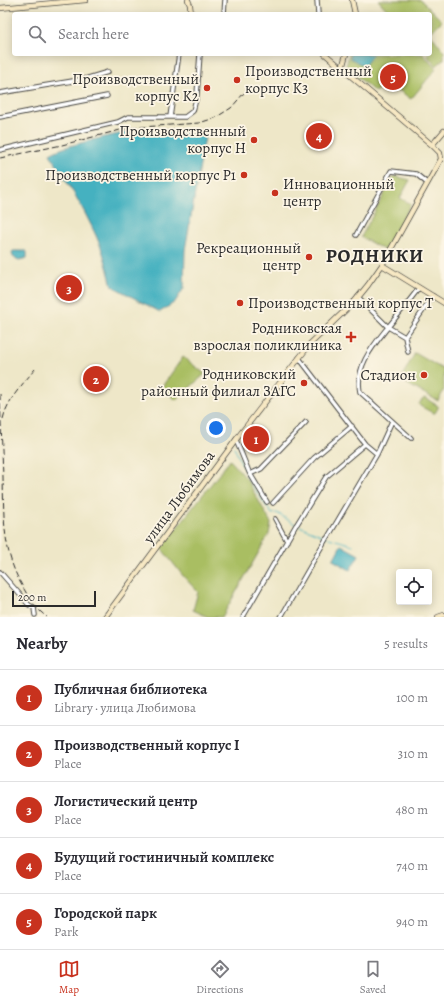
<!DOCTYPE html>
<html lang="en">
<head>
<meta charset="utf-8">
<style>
	:root { --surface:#fff; --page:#f7f7f7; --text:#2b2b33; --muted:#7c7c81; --line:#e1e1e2; --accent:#c8321e }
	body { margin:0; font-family:Alegreya,serif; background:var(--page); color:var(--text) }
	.controls { position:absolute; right:12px; bottom:12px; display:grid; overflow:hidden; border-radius:4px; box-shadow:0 2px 10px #0003 }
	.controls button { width:36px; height:36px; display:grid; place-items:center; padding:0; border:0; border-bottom:1px solid var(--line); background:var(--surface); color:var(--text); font:20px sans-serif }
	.scale { position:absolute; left:12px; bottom:10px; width:84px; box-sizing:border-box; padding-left:4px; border:2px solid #2b2b2b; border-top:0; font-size:11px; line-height:14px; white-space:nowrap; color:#2b2b2b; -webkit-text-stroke:3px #fcf5e5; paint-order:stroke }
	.you { position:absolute; left:216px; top:428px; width:14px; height:14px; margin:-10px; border:3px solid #fff; border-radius:50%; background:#1a73e8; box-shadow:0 0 0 6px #1a73e833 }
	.badge { display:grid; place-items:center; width:26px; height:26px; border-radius:50%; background:var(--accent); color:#fff; font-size:13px; font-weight:700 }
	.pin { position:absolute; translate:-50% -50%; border:2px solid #fff; box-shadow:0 1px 4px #0006 }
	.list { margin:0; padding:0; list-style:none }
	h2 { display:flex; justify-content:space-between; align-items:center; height:52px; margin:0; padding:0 16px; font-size:17px }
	h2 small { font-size:13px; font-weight:400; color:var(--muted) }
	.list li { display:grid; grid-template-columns:26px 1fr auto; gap:12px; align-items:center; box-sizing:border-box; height:56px; padding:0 16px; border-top:1px solid var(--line) }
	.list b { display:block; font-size:15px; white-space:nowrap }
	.list p { margin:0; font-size:13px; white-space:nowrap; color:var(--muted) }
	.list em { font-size:13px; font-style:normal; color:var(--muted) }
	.icon { flex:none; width:22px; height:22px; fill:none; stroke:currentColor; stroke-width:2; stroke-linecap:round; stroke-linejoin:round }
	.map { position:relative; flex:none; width:444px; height:617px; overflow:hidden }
	.search { position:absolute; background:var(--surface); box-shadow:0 2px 10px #0003; left:12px; right:12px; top:12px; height:44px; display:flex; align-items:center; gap:10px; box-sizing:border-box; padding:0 14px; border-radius:4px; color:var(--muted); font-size:15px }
	.sheet { height:332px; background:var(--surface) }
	nav { display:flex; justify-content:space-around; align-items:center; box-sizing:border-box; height:56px; border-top:1px solid var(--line); background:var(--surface); font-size:11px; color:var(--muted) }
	nav a { display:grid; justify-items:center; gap:2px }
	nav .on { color:var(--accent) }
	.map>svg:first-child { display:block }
	.green { fill:#a9be62; stroke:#6a7446 }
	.water { fill:#44b1c0; stroke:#386e76 }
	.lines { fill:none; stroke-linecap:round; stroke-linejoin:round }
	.stream { stroke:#44b1c0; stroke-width:1 }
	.street-casing { stroke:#484743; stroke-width:5.5 }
	.secondary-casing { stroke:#484743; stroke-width:6 }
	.street { stroke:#fff; stroke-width:3.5 }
	.secondary { stroke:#f7e8c3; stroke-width:4.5 }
	.rail { stroke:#2b2b2b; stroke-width:1; stroke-dasharray:6 3; stroke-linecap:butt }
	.poi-dot { fill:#c8321e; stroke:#fcf5e5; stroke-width:1.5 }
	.labels { text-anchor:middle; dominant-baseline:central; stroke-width:3.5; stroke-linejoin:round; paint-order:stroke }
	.poi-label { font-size:15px; fill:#2b2b2b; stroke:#fcf5e5; text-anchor:end }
	.street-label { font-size:15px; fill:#2b2b2b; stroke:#fcf5e5 }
	.district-label { font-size:19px; font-weight:bold; letter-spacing:1px; fill:#2b2b2b; stroke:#fcf5e5 }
</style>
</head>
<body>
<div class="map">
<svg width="444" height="617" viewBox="0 0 444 617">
	<rect width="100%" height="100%" fill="#fcf5e5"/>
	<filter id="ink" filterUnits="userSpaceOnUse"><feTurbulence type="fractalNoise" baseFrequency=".025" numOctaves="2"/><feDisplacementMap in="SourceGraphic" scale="8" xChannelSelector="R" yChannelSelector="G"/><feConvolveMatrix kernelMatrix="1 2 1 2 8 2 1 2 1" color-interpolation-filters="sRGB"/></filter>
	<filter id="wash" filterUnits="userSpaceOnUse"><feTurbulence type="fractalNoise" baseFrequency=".012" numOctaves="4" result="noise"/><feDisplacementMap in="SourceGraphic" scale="16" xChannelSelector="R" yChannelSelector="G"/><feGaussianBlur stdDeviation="0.9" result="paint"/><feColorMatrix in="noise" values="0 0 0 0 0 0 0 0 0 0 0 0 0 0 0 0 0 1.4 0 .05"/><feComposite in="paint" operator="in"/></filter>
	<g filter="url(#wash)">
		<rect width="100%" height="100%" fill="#eee7c8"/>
		<!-- green -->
		<path class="green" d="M378,0H421L442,21L430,32V14H391Z
			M430,33L444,52V59L436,66L426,54H430Z
			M349,54H423L436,69L411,99L400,91L383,85L375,92L346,67Z
			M394,176L410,180L400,198L411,204L386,251L361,237Z
			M415,353L444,370V390L438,401L400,380Z
			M183,357L205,374L176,400L161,388Z
			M425,398L438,406V408L435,413H433L420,406L419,404L423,399Z
			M230,460L246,478L271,523L269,534L222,617H208L193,610L198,592L184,577L161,548Z"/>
		<!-- water -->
		<path class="water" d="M351,54H373L364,66L350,58Z
			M152,129L180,132L205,137L185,250L184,288L175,302L160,312L112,286C109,274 106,262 102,250C89,216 69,185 50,154C62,147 75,145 88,141C109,136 130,131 152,129Z
			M13,251H26L27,252V258L19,260L13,257L12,252Z
			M341,545L359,555L350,570L333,560Z"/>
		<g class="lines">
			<!-- stream -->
			<path class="stream" d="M234,447L250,482L272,514L277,513L295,524
				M297,525L326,537
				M329,538L353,545"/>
		</g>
	</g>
	<g filter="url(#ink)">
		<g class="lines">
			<!-- street casing -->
			<g class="street-casing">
				<path id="street" d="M317,0L318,14
					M224,14L225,0
					M0,93L85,79L108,72
					M0,117L107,96
					M170,117L179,54
					M0,150L118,122L128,117H185L193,111L197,95L200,54
					M356,235L391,171L416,174L427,183
					M358,297L388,327L405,337
					M408,352L405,337L433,296
					M299,358L365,444L377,454
					M411,438L360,392C355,366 373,346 388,327C399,314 409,301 419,288
					M236,440L249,472L267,502
					M250,474L261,469L306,422
					M273,503L314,458L352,426
					M275,519L287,541
					M297,524L326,477L365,444
					M328,537L377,454L392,421
					M0,572L29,605L34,608L35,615
					M243,617L296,525
					M281,617L326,539"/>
			</g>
			<!-- secondary casing -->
			<g class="secondary-casing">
				<path id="secondary" d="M188,0L190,5L191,14
					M352,0L355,14
					M0,8L86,0
					M342,69L346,54
					M432,145L444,131
					M382,265L444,303
					M105,617L238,437L310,344L355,301L368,285L382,265L441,159L440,153L432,145L325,54
					M438,617L444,615"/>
			</g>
			<!-- street -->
			<use href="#street" class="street"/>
			<!-- secondary -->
			<use href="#secondary" class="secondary"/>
			<!-- rail -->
			<path class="rail" d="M0,158L62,145L128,128L199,123L215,118L231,108L244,93
				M0,394C1,422 2,449 3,477C4,517 2,553 24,589C30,600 37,610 47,617
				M3,419C7,400 23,384 35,369"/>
		</g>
	</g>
	<!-- markers -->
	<g class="poi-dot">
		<circle cx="237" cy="80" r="4"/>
		<circle cx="207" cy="88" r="4"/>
		<circle cx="254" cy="140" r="4"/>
		<circle cx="244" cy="175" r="4"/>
		<circle cx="275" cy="193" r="4"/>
		<circle cx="309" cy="257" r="4"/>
		<circle cx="240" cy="303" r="4"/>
		<path d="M349 331h4v4h4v4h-4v4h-4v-4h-4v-4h4z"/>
		<circle cx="424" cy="375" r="4"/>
		<circle cx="304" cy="383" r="4"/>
	</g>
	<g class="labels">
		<!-- poi labels -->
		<g class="poi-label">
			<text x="245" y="71" text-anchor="start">Производственный<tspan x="245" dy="17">корпус K3</tspan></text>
			<text x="199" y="79">Производственный<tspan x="199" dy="17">корпус K2</tspan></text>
			<text x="246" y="131">Производственный<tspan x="246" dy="17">корпус H</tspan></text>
			<text x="236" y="175">Производственный корпус P1</text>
			<text x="283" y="184" text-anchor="start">Инновационный<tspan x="283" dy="17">центр</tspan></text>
			<text x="301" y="248">Рекреационный<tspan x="301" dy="17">центр</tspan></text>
			<text x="248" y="303" text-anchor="start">Производственный корпус T</text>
			<text x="342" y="328">Родниковская<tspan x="342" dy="17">взрослая поликлиника</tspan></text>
			<text x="296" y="374">Родниковский<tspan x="296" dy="17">районный филиал ЗАГС</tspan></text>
			<text x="416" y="375">Стадион</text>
		</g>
		<!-- street labels -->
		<g class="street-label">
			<text transform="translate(179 497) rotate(-54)">улица Любимова</text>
		</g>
		<!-- district labels -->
		<g class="district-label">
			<text x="375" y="256">РОДНИКИ</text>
		</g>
	</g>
</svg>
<div class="controls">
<button><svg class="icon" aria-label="locate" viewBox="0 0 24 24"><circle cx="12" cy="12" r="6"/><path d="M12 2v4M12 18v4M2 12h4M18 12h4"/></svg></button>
</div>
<div class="scale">200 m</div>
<div class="you"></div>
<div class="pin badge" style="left:256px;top:439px">1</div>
<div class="pin badge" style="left:96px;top:379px">2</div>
<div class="pin badge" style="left:69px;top:288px">3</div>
<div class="pin badge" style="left:319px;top:136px">4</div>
<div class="pin badge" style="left:393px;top:77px">5</div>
<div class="search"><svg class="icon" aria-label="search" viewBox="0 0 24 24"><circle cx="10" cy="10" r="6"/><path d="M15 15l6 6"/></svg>Search here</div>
</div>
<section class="sheet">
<h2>Nearby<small>5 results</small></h2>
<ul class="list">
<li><span class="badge">1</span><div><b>Публичная библиотека</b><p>Library · улица Любимова</p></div><em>100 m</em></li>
<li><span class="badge">2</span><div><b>Производственный корпус I</b><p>Place</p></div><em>310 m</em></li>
<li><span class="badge">3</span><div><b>Логистический центр</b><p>Place</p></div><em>480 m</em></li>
<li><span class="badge">4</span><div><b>Будущий гостиничный комплекс</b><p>Place</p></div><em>740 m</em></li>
<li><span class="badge">5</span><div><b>Городской парк</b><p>Park</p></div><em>940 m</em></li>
</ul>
</section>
<nav>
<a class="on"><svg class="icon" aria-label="map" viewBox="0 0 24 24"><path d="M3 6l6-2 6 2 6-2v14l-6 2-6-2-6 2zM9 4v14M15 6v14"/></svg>Map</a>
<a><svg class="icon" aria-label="directions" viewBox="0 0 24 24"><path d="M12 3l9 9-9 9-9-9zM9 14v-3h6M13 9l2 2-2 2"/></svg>Directions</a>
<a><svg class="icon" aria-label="saved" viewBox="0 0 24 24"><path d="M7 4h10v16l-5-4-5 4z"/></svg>Saved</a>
</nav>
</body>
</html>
